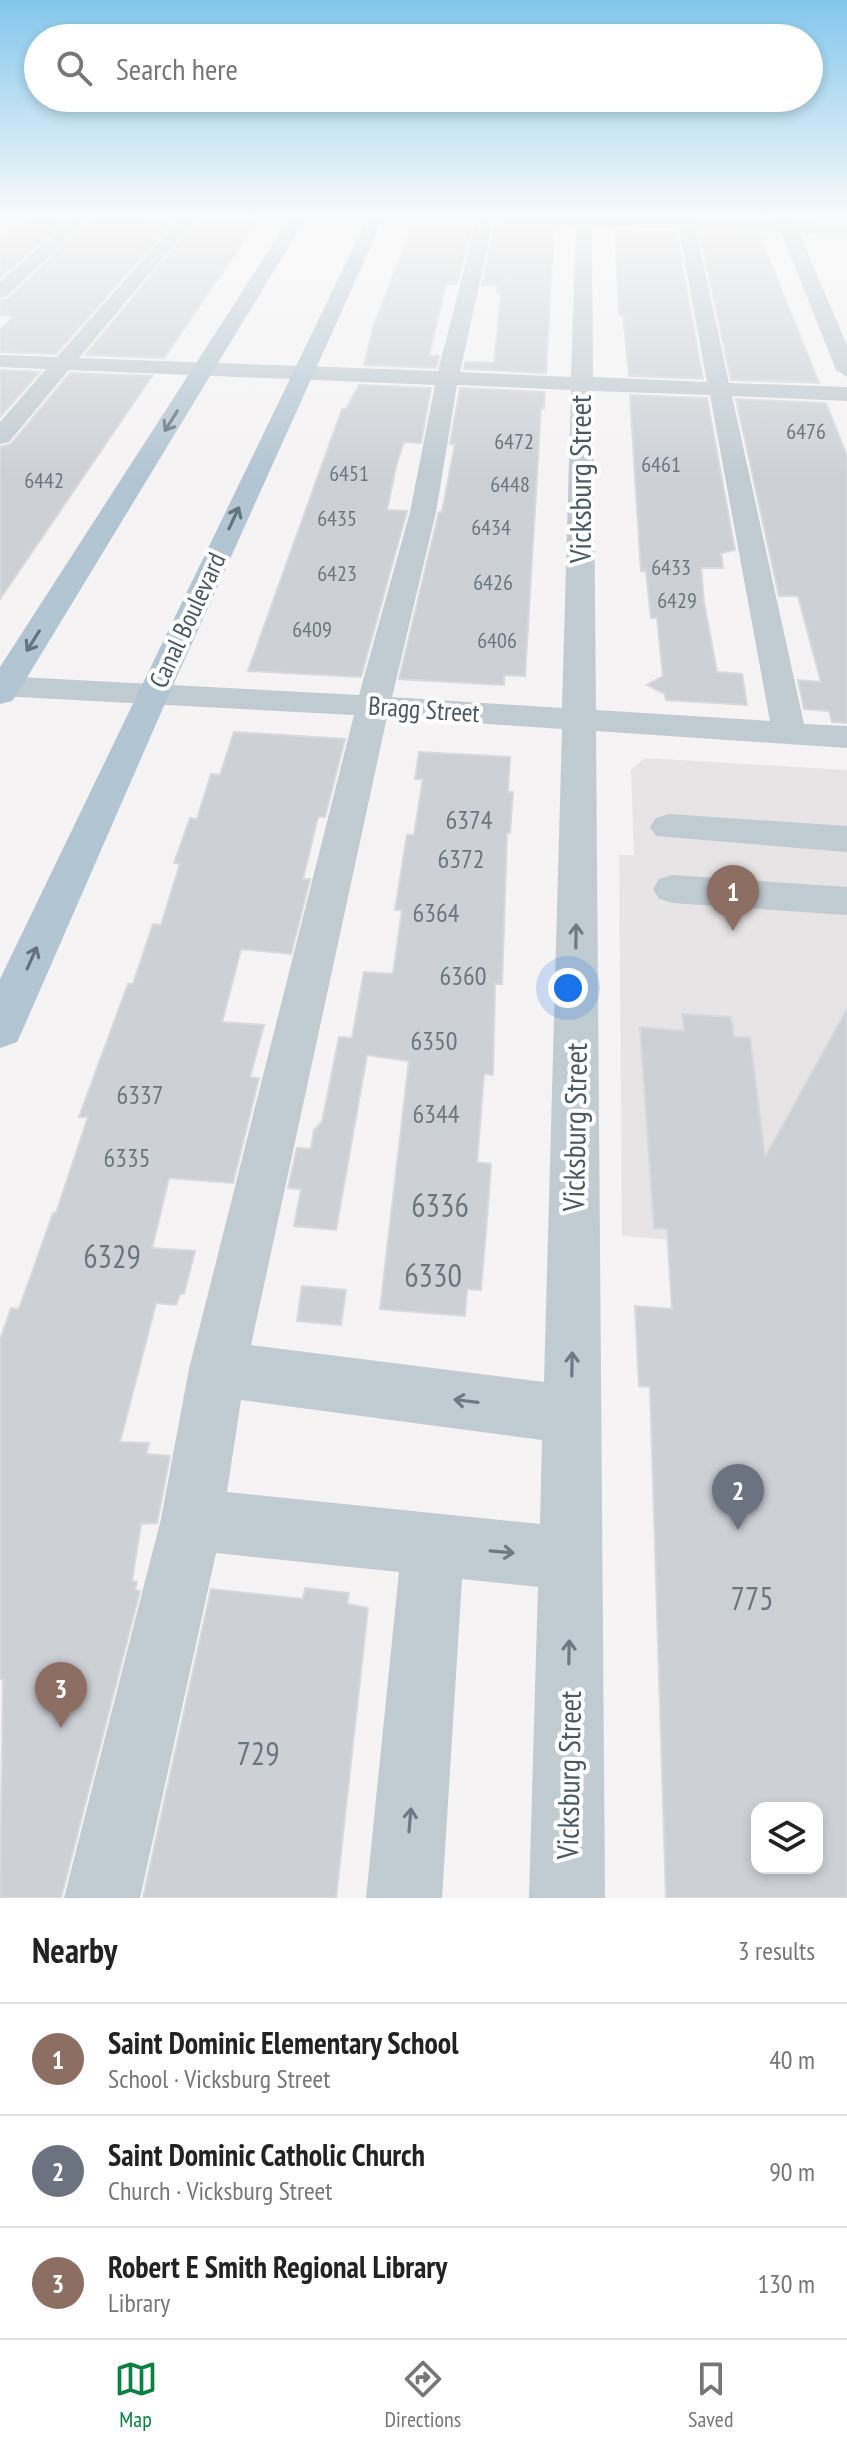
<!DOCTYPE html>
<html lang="en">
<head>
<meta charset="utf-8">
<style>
	:root { --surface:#fff; --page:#f2f2f2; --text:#222; --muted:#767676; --line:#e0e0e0; --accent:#0b8043 }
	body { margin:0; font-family:"PT Sans Narrow",sans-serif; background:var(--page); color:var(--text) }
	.controls { position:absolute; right:24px; bottom:24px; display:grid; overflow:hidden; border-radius:16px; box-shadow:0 4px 12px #0003 }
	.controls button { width:72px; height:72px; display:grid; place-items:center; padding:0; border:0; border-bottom:2px solid var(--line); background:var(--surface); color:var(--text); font:40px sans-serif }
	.you { position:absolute; left:568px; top:988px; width:28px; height:28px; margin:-20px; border:6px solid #fff; border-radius:50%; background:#1a73e8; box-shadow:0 0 0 12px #1a73e833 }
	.badge { display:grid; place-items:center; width:52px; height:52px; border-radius:50%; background:var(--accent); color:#fff; font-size:26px; font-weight:700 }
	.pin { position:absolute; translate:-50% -66px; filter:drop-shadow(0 2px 4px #0008) }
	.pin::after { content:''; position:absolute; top:42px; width:28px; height:24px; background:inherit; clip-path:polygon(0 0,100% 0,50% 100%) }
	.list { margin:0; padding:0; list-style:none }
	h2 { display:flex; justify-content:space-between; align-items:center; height:104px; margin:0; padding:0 32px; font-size:34px }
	h2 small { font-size:26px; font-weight:400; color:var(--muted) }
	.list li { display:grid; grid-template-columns:52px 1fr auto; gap:24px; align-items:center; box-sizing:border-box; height:112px; padding:0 32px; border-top:2px solid var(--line) }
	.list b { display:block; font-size:30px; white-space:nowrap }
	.list p { margin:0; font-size:26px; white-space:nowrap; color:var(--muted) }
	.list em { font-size:26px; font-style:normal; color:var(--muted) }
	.icon { flex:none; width:44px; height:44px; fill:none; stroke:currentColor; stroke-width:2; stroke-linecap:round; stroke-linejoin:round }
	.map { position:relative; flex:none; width:847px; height:1898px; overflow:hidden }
	.search { position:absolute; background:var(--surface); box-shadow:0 4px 12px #0003; left:24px; right:24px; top:24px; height:88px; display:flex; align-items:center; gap:20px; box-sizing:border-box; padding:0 28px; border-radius:44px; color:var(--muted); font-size:30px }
	.sheet { height:440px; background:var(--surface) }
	nav { display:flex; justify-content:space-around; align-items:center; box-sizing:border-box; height:112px; border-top:2px solid var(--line); background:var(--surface); font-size:22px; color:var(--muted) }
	nav a { display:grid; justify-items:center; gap:4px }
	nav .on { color:var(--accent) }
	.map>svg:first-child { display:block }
	.education { fill:#e6e4e5 }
	.building { fill:#cdd0d5; stroke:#d7d9de; stroke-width:2; fill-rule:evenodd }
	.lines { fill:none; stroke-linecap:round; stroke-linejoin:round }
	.minor { fill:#c0cbd2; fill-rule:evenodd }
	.major { fill:#b2c5d2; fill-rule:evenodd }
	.oneway { stroke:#63737e }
	.oneway2 { stroke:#6d7a84 }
	.labels { text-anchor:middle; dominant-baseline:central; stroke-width:8; stroke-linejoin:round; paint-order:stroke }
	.far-number-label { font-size:22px; fill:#6a767f }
	.far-street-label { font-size:26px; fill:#495862; stroke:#fff }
	.number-label { font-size:26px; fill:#6a767f }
	.street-label { font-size:30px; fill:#495862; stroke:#fff }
	.near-number-label { font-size:32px; fill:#6a767f }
</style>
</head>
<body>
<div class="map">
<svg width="847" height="1898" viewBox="0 0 847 1898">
	<rect width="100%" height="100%" fill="#f5f3f3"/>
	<!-- education -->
	<path class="education" d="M645,758L847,770V1253L622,1236L619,855H634L631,770Z"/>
	<!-- building -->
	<path class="building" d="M32,213H74L0,278V240Z
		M98,213L176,218L56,354L0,352V330L14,316L0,315V301L9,298Z
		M199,218L258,220L164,358L85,355Z
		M413,224L472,226L457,284H446L429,356H439L436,368L364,365L373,328Z
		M495,226L554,228L546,373L464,369L465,362L494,363L501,293H497V285H482Z
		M615,230L676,232L703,379L629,376L623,315H619Z
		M700,233L759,234L819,383L731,380Z
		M0,370L40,372L0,417Z
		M70,373L152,376L0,599V447L11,444Z
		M359,385L431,388L421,443L404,442L396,466L387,510L407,511L361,677L248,671L342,409H346Z
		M460,388L545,392L544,409L541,408L525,676L504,675V685L399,679L439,512H442L455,444H450Z
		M630,395L707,398L735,550L721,553L723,568H701L704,602L717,672L742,674L747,705L666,700L665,694L647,685L663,676L657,618H651L646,571H641Z
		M736,399L826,403L847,456V723L832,722L829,711L804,709L798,680L821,682L798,596H779Z
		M234,732L345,739L325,817H318L303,879H310L291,954L241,949L222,1022L264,1025L250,1077L259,1078L233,1183L169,1178L152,1248L195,1251L184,1294H180L176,1305L156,1303L120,1442L149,1443L146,1454L170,1456L157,1523L141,1524L132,1581L137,1582L135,1590L140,1591L61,1898H0L3,1679H0V1340L11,1308L19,1309L53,1213H56L88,1117H79L128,984H133L153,924L161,925L180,864L174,863L190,818L197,819L211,774L220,775Z
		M419,752L510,757L508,792H513L510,833H507L502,984H495L493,1075L484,1074L477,1162L491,1164L487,1219L481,1290L467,1289L465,1316L380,1309L409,1061L367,1055L336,1230L294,1226L301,1189L288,1188L297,1148L311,1149L314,1130L322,1122L339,1037L352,1038L364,972L393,974L402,910H395L407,835H414L423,779H415Z
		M847,1009V1898H666L650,1387L639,1386L635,1306L672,1309L667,1229L654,1228L640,1027L684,1031L682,1014L731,1017L734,1037H750L765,1157ZM757,1808H817V1868H757Z
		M302,1286L346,1290L341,1325L297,1321Z
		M305,1588L349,1593L347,1604L368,1608L336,1898H143L211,1589L303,1599Z"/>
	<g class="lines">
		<!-- minor -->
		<path class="minor" d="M78,213H95L7,296L0,298V282Z
			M184,213H200L79,358L438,371L476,223L304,218L296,213L576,216V213H592V217L677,219L676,213H692L694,220L777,222L774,213H790L794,222L847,224V234L799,233L847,345V377L836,370L781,232L696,230L729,383L847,387V401L732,396L804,724L847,726V748L596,731L605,1898H529L538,1587L462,1579L442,1898H366L399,1572L216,1553L140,1898H64L161,1519L189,1369L354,715L0,696V676L359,695L410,512L435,385L69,370L9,442L0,444V422L46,369L0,367V355L57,357ZM493,223L576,226L571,377L460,372ZM592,226L679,229L707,382L593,377ZM457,385L571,390L562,708L392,697L436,512ZM593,391L710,395L770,721L596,710ZM387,717L562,729L544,1382L251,1345ZM241,1400L542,1440L540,1524L227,1492Z
			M669,814L847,826V852L656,836L650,827L656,818Z
			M673,875L847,887V915L673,903L659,899L653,889L659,879Z"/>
		<!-- major -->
		<path class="major" d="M293,213H309L17,694L12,701L0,704V667Z
			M370,213H386L170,692L23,1029L17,1042L0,1048V979Z"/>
	</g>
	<!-- one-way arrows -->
	<defs><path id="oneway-shaft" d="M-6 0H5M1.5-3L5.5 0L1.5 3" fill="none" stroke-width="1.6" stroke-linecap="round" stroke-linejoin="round" transform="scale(2)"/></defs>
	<g class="oneway">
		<use href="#oneway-shaft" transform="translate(171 421) rotate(122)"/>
		<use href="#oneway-shaft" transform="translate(234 518) rotate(-65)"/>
		<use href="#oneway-shaft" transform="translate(33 641) rotate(122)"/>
		<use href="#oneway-shaft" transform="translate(32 958) rotate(-66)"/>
	</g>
	<g class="oneway2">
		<use href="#oneway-shaft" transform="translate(576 936) rotate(-89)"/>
		<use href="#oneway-shaft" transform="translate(572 1364) rotate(-89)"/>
		<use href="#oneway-shaft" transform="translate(466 1401) rotate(-173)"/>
		<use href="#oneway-shaft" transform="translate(502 1552) rotate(5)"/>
		<use href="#oneway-shaft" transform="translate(569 1652) rotate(-89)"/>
		<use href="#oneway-shaft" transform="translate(410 1820) rotate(-85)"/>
	</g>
	<!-- sky -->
	<linearGradient id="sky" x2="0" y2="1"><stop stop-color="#83c7ec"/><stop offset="0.45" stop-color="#fafafa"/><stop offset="1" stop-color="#fafafa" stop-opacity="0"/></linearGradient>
	<rect width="847" height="478" fill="url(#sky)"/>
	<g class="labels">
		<!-- far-number labels -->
		<g class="far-number-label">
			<text x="806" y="431">6476</text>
			<text x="514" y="441">6472</text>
			<text x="661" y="464">6461</text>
			<text x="349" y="473">6451</text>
			<text x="44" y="480">6442</text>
			<text x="510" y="484">6448</text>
			<text x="337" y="518">6435</text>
			<text x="491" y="527">6434</text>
			<text x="671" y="567">6433</text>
			<text x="337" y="573">6423</text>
			<text x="493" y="582">6426</text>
			<text x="677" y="600">6429</text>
			<text x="312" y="629">6409</text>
			<text x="497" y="640">6406</text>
		</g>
		<!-- far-street labels -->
		<g class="far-street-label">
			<text transform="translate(187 620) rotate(-65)">Canal Boulevard</text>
			<text transform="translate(424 709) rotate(4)">Bragg Street</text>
		</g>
		<!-- number labels -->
		<g class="number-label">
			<text x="469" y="819">6374</text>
			<text x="461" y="858">6372</text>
			<text x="436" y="912">6364</text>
			<text x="463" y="975">6360</text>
			<text x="434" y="1040">6350</text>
			<text x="140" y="1094">6337</text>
			<text x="436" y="1113">6344</text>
			<text x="127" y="1157">6335</text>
		</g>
		<!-- street labels -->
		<g class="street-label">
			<text transform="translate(579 479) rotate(-90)">Vicksburg Street</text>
			<text transform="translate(574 1127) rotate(-89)">Vicksburg Street</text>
			<text transform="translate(568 1775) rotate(-89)">Vicksburg Street</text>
		</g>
		<!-- near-number labels -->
		<g class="near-number-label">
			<text x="440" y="1205">6336</text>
			<text x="112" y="1256">6329</text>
			<text x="433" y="1275">6330</text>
			<text x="752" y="1598">775</text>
			<text x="258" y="1753">729</text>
		</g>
	</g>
</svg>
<div class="controls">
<button><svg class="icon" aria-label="layers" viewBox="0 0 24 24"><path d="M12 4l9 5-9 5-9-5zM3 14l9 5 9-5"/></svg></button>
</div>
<div class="you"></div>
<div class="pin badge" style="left:733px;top:931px;background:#8d6e63">1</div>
<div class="pin badge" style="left:738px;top:1530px;background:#6b7280">2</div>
<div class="pin badge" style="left:61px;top:1728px;background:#8d6e63">3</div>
<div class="search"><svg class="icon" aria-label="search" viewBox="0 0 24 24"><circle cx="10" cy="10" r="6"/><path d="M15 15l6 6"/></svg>Search here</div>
</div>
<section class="sheet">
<h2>Nearby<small>3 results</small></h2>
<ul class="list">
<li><span class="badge" style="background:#8d6e63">1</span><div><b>Saint Dominic Elementary School</b><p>School · Vicksburg Street</p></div><em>40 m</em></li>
<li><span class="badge" style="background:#6b7280">2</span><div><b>Saint Dominic Catholic Church</b><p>Church · Vicksburg Street</p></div><em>90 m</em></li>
<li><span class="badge" style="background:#8d6e63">3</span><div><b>Robert E Smith Regional Library</b><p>Library</p></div><em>130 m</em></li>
</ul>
</section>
<nav>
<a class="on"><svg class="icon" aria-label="map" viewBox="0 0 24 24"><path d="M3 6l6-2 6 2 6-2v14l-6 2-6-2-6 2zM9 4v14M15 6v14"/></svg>Map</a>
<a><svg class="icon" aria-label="directions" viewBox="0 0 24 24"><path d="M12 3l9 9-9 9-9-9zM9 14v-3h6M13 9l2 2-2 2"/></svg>Directions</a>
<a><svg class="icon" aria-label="saved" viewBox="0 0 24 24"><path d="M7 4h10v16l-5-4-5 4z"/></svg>Saved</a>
</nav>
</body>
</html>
